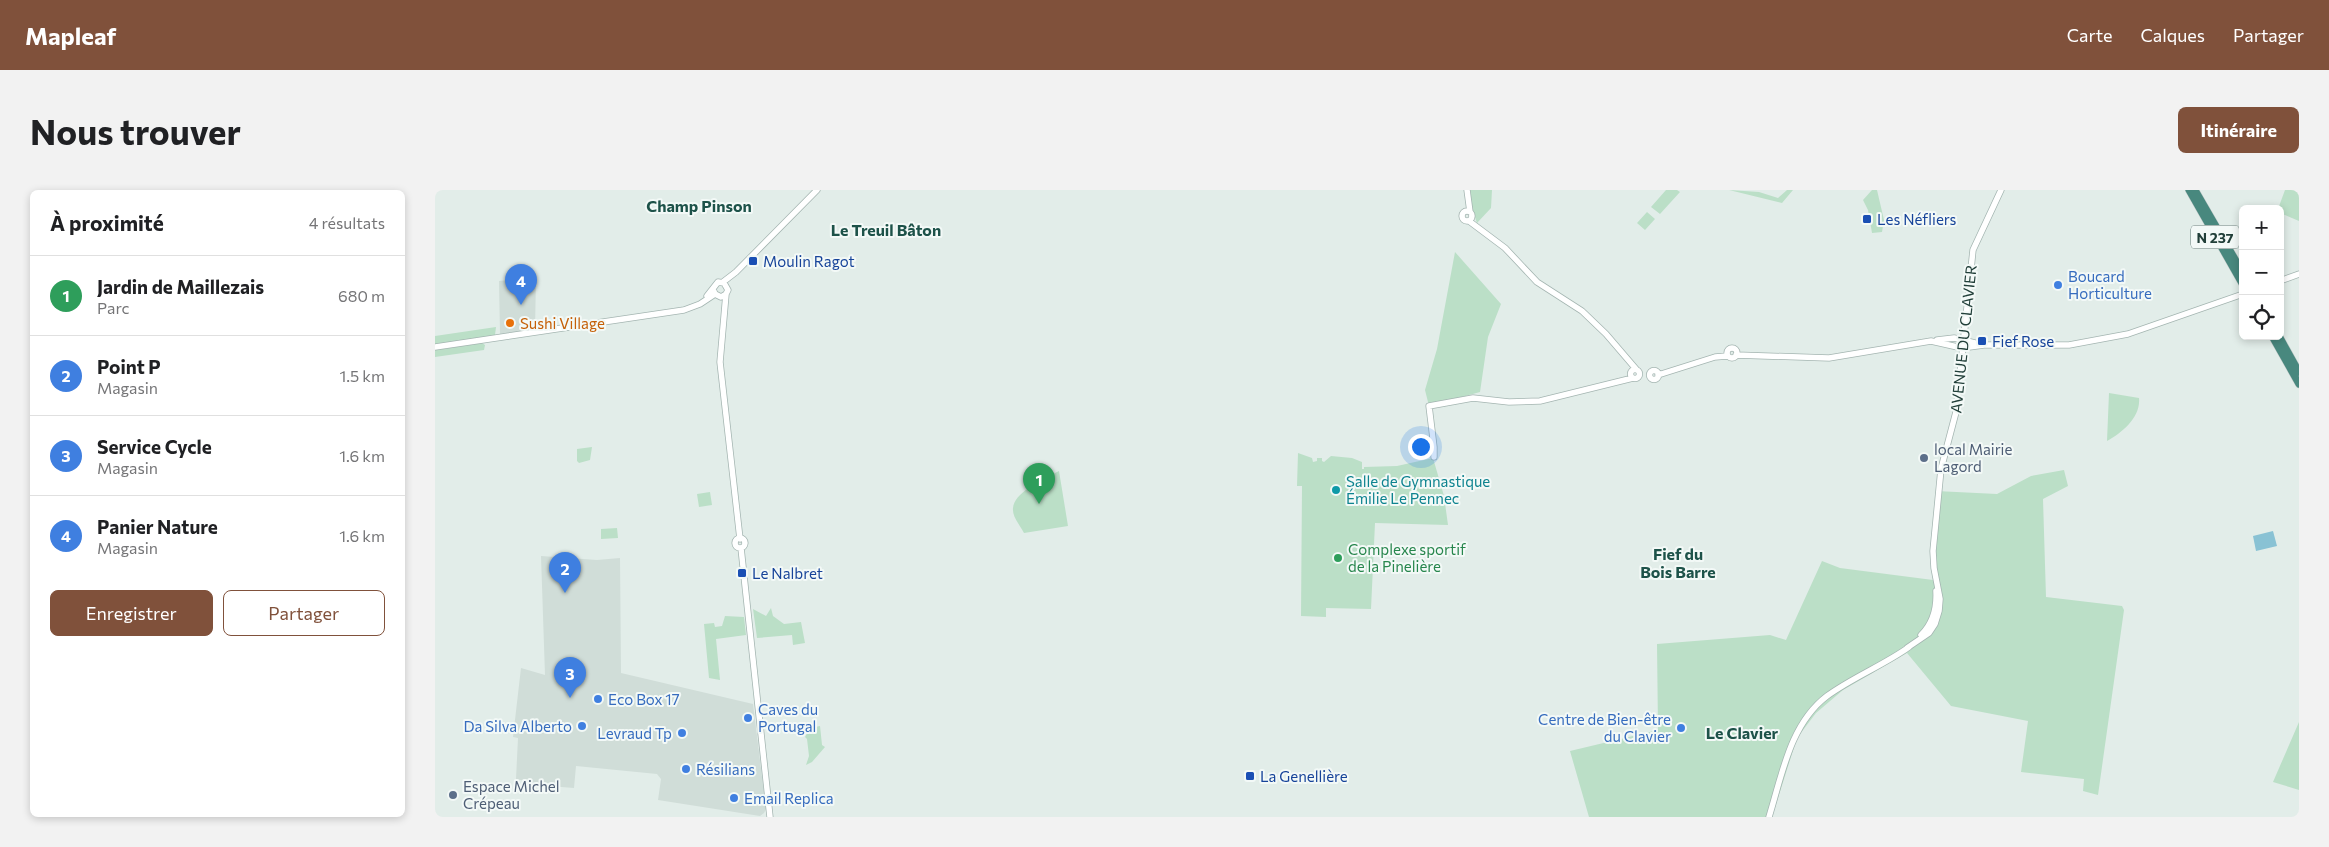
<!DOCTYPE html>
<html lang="fr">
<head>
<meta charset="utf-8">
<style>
	:root { --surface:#fff; --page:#f2f2f2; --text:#202124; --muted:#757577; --line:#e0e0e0; --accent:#80513b }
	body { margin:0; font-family:Commissioner,sans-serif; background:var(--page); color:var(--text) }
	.controls { position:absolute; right:15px; top:15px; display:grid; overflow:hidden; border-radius:8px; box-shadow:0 2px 8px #0003 }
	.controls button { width:45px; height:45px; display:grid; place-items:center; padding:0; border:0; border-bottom:1px solid var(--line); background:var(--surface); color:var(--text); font:25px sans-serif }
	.you { position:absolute; left:985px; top:256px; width:18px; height:18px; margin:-12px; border:4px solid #fff; border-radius:50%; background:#1a73e8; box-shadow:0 0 0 8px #1a73e833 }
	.badge { display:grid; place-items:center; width:32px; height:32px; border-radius:50%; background:var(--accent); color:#fff; font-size:16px; font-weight:700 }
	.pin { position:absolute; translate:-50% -41px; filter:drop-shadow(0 1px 2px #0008) }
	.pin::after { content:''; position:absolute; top:26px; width:18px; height:15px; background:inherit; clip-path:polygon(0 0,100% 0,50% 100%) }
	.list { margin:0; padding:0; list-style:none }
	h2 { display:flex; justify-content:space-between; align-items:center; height:65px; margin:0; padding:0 20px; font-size:21px }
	h2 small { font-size:16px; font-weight:400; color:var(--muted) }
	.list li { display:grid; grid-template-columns:32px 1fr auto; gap:15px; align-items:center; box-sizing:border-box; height:80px; padding:0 20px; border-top:1px solid var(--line) }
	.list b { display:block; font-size:19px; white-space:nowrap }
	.list p { margin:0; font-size:16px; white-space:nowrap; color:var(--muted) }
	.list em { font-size:16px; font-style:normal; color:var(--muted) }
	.actions { display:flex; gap:10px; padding:15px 20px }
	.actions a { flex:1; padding:11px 0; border:1px solid var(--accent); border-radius:8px; text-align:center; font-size:18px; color:var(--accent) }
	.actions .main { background:var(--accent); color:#fff }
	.icon { flex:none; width:28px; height:28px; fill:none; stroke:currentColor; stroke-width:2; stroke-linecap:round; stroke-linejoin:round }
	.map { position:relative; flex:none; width:1864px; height:627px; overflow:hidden; border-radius:8px }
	header { display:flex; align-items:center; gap:30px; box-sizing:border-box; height:70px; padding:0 25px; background:var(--accent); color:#fff }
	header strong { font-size:24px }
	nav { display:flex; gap:28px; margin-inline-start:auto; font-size:18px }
	.intro { display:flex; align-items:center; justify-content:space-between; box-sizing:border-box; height:120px; padding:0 30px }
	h1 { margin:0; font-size:35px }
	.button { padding:12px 22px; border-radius:8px; background:var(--accent); color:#fff; font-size:18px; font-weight:700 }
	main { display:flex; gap:30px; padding:0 30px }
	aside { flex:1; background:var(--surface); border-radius:8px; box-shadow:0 2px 8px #0003 }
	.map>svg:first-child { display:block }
	.built { fill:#d0ddd8 }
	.green { fill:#bbdfc7 }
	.water { fill:#89c2d4 }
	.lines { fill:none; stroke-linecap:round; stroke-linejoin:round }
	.tertiary-casing { stroke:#a4b5b1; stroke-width:7 }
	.trunk-casing { stroke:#c1c9c8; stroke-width:8 }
	.tertiary { stroke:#fff; stroke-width:5.5 }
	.trunk { stroke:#48887e; stroke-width:7 }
	.transit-dot { fill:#1a4fb4; stroke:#f3f9f7; stroke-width:2 }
	.shop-dot { fill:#3f7fe0; stroke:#f3f9f7; stroke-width:2 }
	.food-dot { fill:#e8710a; stroke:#f3f9f7; stroke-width:2 }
	.service-dot { fill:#5c6f8a; stroke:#f3f9f7; stroke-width:2 }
	.culture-dot { fill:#0f9aa8; stroke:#f3f9f7; stroke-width:2 }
	.leisure-dot { fill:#2e9e5b; stroke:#f3f9f7; stroke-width:2 }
	.labels { text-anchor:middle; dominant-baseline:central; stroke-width:4; stroke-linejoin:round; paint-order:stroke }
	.shield { fill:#f3f9f7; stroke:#607772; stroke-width:1 }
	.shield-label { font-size:14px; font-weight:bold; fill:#213f39 }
	.transit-label { font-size:15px; fill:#164399; stroke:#f3f9f7; text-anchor:start }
	.shop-label { font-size:15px; fill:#366cbe; stroke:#f3f9f7; text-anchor:start }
	.food-label { font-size:15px; fill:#c56008; stroke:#f3f9f7; text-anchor:start }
	.street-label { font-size:15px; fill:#213f39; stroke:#f3f9f7 }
	.service-label { font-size:15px; fill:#4e5e75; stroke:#f3f9f7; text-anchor:start }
	.culture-label { font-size:15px; fill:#0d838f; stroke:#f3f9f7; text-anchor:start }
	.leisure-label { font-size:15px; fill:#27864d; stroke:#f3f9f7; text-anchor:start }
	.neighbourhood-label { font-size:16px; font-weight:bold; fill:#1d5249; stroke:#f3f9f7 }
</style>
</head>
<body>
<header>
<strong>Mapleaf</strong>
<nav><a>Carte</a><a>Calques</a><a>Partager</a></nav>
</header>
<div class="intro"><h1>Nous trouver</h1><a class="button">Itinéraire</a></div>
<main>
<aside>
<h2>À proximité<small>4 résultats</small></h2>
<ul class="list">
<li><span class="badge" style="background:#2e9e5b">1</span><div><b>Jardin de Maillezais</b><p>Parc</p></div><em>680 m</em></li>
<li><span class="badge" style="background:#3f7fe0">2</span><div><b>Point P</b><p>Magasin</p></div><em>1.5 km</em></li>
<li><span class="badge" style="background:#3f7fe0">3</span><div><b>Service Cycle</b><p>Magasin</p></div><em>1.6 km</em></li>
<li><span class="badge" style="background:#3f7fe0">4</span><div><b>Panier Nature</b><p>Magasin</p></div><em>1.6 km</em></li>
</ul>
<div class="actions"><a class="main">Enregistrer</a><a>Partager</a></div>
</aside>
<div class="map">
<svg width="1864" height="627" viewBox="0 0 1864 627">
	<rect width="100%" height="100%" fill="#e2ede9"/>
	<!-- built -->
	<path class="built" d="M101,88L100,140L65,144L64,91Z
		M106,366L162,370L185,368L186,483L318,514L331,619L329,623L325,626L223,610L226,589L222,584L141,576L139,598L114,596L81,589L83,548L78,547L86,478L110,485Z"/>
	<!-- green -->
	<path class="green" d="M1035,0H1057L1056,18L1042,33L1037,19Z
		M1231,0H1242L1245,2L1225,24L1216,17Z
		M1294,0L1324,2L1343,8L1352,0H1358L1347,13Z
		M1437,0H1442L1449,30L1447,42L1437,43L1433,20L1428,10Z
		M1850,0H1864V31L1845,23V19H1843Z
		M1212,22L1220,29L1210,40L1202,33Z
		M1020,62L1066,114L1053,147L1045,202L994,216L990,200L1002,159Z
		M61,137L60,145L57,146L0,155V146Z
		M47,153L50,155L49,160L0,167V160Z
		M1674,203L1704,208C1706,227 1687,243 1672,251Z
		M157,257L155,270L144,273L142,271V259Z
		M863,263L877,268L878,272L882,271V268H887V271L889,272L896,266L917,268L927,272V279H929V277L962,276L998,268L1009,306L1013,335L940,333L936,419L891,418V427L866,426L867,296H862Z
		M1629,280L1633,296L1608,309L1611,407L1687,416L1689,420L1663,605L1648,601L1649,589L1586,582L1593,531L1516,516L1472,463L1408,500L1381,523L1362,548L1337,627H1154L1135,561L1223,540L1222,454L1335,445L1351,450L1387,371L1405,378L1498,390L1496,370L1501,301L1562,304L1596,286Z
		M624,281L633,336L589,343C585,335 577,327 578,318C579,302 612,287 624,281Z
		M275,302L277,315L264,317L262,304Z
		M182,338L183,348L166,349V339Z
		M336,418L338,426L349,434L366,432L370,453L358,455L357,445L322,448L318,419L331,426Z
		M290,426L309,427L311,445L281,449L285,490L274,488L269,434L279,433L280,437L287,436Z
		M1864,532V600L1838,592Z
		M385,536L387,555L390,557L377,572L371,575L374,566L372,549L370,547L375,538Z"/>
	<!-- water -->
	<path class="water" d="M1838,341L1842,356L1821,361L1818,346Z"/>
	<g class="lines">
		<!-- tertiary casing -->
		<g class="tertiary-casing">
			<path id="tertiary" d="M1032,0L1035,22
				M1027 26a5 5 0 1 1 10 0a5 5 0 1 1-10 0Z
				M1034,31L1070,58L1102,92L1147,121L1171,144L1201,179
				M1845,91L1864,84
				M288,92L301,82L382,0
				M291,104L285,172L305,349
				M272,106L283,92L289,93L293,100L291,104L286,107L280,104L278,99
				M1502,150L1519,148L1544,154
				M0,157L249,120L265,114L280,104
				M1292 163a5 5 0 1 1 10 0a5 5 0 1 1-10 0Z
				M1301,165L1394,168L1496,151L1527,158L1549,155H1634L1693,144L1808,104
				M1195.5 184a4.5 4.5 0 1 1 9 0a4.5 4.5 0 1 1-9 0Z
				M1214.5 185a4.5 4.5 0 1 1 9 0a4.5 4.5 0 1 1-9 0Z
				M1223,185L1280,167L1292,166
				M999,267V257L994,216L1038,208L1074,212L1105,211L1198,188
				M300 353a5 5 0 1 1 10 0a5 5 0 1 1-10 0Z
				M306,358L335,627
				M1486,445C1498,433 1502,418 1501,401
				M1472,458L1494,443L1500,434L1504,421L1505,409L1499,378L1498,361L1506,279L1521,222L1538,60L1566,0
				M1334,627C1347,585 1355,534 1392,506C1418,487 1449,475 1474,457"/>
		</g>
		<!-- trunk casing -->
		<g class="trunk-casing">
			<path id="trunk" d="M1754,0L1808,95
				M1760,0L1808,83
				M1837,146L1864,194
				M1844,146L1864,182"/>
		</g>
		<!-- tertiary -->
		<use href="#tertiary" class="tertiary"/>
		<!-- trunk -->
		<use href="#trunk" class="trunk"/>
	</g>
	<!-- markers -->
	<g class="transit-dot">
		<rect x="1427" y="24" width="10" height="10" rx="2.5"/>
		<rect x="313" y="66" width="10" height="10" rx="2.5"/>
		<rect x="1542" y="146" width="10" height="10" rx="2.5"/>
		<rect x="302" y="378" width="10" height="10" rx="2.5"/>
		<rect x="810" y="581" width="10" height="10" rx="2.5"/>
	</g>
	<g class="shop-dot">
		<circle cx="1623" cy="95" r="5"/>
		<circle cx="163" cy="509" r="5"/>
		<circle cx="313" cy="528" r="5"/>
		<circle cx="147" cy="536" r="5"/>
		<circle cx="1246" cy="538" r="5"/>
		<circle cx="247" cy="543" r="5"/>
		<circle cx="251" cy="579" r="5"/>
		<circle cx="299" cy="608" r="5"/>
	</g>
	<circle class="food-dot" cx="75" cy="133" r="5"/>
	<g class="service-dot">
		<circle cx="1489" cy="268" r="5"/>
		<circle cx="18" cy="605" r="5"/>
	</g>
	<circle class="culture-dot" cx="901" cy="300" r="5"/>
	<circle class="leisure-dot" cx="903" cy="368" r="5"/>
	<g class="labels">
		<!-- shield labels -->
		<rect class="shield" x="1756" y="35.5" width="48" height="23" rx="4"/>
		<g class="shield-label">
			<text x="1780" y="47">N 237</text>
		</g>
		<!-- transit labels -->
		<g class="transit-label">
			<text x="1442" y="29">Les Néfliers</text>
			<text x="328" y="71">Moulin Ragot</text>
			<text x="1557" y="151">Fief Rose</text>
			<text x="317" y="383">Le Nalbret</text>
			<text x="825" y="586">La Genellière</text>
		</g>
		<!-- shop labels -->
		<g class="shop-label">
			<text x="1633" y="86">Boucard<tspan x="1633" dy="17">Horticulture</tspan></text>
			<text x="173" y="509">Eco Box 17</text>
			<text x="323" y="519">Caves du<tspan x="323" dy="17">Portugal</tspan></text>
			<text x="1236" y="529" text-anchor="end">Centre de Bien-être<tspan x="1236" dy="17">du Clavier</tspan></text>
			<text x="137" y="536" text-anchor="end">Da Silva Alberto</text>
			<text x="237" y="543" text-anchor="end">Levraud Tp</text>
			<text x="261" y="579">Résilians</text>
			<text x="309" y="608">Email Replica</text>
		</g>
		<!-- food labels -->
		<g class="food-label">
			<text x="85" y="133">Sushi Village</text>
		</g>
		<!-- street labels -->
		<g class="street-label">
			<text transform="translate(1528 149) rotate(-84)">AVENUE DU CLAVIER</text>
		</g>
		<!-- service labels -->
		<g class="service-label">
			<text x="1499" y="259">local Mairie<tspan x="1499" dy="17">Lagord</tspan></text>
			<text x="28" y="596">Espace Michel<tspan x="28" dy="17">Crépeau</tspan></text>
		</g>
		<!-- culture labels -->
		<g class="culture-label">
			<text x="911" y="291">Salle de Gymnastique<tspan x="911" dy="17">Émilie Le Pennec</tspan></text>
		</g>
		<!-- leisure labels -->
		<g class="leisure-label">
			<text x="913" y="359">Complexe sportif<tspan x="913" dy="17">de la Pinelière</tspan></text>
		</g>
		<!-- neighbourhood labels -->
		<g class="neighbourhood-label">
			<text x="264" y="15">Champ Pinson</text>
			<text x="451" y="39">Le Treuil Bâton</text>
			<text x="1243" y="363">Fief du<tspan x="1243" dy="18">Bois Barre</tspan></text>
			<text x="1307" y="542">Le Clavier</text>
		</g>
	</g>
</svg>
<div class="controls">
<button>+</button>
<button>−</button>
<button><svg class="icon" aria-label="locate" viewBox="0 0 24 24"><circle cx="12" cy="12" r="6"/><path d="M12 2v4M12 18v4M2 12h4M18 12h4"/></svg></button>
</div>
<div class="you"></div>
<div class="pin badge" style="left:604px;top:314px;background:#2e9e5b">1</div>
<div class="pin badge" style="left:130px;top:403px;background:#3f7fe0">2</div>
<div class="pin badge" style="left:135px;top:508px;background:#3f7fe0">3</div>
<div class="pin badge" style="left:86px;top:115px;background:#3f7fe0">4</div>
</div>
</main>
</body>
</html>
